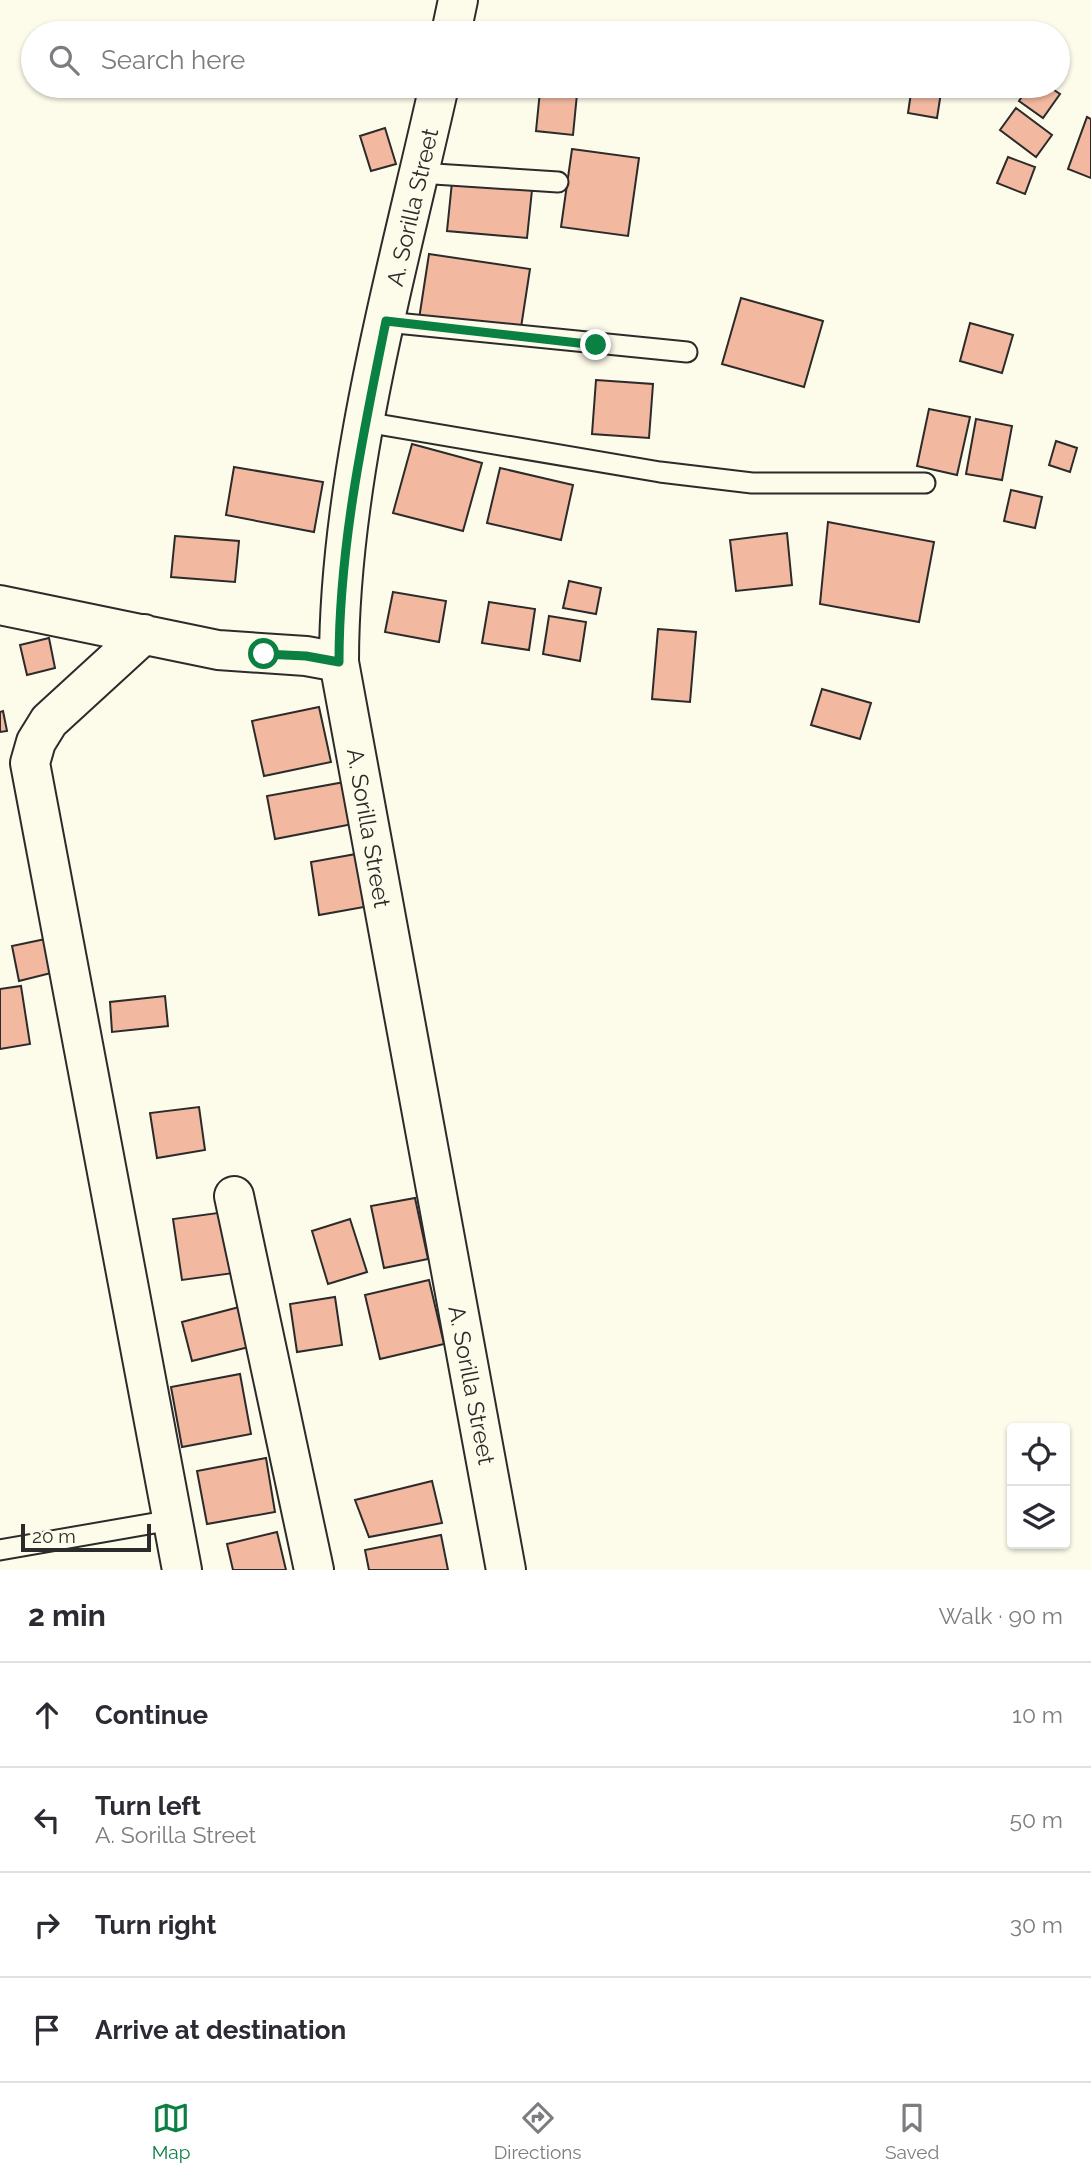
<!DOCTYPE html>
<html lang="en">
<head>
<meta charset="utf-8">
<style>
	:root { --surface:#fff; --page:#f2f2f3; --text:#2b2b33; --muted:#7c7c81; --line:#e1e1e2; --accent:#0b8043 }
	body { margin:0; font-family:Raleway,sans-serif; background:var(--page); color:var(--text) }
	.controls { position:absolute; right:21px; bottom:21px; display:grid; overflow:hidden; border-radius:7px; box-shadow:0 2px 5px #0004 }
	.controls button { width:63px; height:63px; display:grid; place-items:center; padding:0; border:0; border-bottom:2px solid var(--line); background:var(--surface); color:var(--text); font:35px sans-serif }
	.scale { position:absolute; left:21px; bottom:18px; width:130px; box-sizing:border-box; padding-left:7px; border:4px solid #2b2b2b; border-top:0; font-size:19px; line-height:24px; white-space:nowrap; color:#2b2b2b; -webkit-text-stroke:5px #fdfbea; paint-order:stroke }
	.stop { position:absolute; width:21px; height:21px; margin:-16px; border:5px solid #0b8043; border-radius:50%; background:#fff }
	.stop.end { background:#0b8043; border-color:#fff; box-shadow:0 2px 7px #0008 }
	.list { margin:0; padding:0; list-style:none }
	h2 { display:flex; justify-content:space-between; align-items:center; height:91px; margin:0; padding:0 28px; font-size:30px }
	h2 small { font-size:23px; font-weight:400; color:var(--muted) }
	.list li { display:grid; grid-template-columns:46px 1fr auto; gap:21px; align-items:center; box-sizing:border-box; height:105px; padding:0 28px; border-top:2px solid var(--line) }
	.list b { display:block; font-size:26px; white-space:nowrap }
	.list p { margin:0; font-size:23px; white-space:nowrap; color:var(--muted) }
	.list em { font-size:23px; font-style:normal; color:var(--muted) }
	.icon { flex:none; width:38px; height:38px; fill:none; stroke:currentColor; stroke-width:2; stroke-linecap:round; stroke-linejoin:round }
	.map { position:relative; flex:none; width:1091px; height:1570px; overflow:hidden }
	.search { position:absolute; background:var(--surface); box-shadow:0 2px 5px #0004; left:21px; right:21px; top:21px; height:77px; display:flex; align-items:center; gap:18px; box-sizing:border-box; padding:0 24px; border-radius:38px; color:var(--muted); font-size:26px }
	.sheet { height:511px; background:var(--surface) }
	nav { display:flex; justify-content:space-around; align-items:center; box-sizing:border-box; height:98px; border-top:2px solid var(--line); background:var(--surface); font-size:19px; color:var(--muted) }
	nav a { display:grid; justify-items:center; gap:4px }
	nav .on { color:var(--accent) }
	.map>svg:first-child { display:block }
	.building { fill:#f2b8a0; stroke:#2b2b2b; stroke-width:2 }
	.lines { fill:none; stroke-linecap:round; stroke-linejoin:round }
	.service-casing { stroke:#2b2b2b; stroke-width:23 }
	.minor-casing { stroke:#2b2b2b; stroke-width:42 }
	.tertiary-casing { stroke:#2b2b2b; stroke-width:42 }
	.service { stroke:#fdfbea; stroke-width:19 }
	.minor { stroke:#fdfbea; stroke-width:38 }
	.tertiary { stroke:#fdfbea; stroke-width:38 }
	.route { stroke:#0b8043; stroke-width:9 }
	.labels { text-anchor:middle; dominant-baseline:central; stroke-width:5; stroke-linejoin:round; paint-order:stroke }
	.street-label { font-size:23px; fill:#2b2b2b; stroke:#fdfbea }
</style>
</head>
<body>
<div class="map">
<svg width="1091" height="1570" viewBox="0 0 1091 1570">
	<rect width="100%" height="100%" fill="#fdfbea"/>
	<!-- building -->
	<path class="building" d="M374,86H408L407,95L374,91Z
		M912,86H942L937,118L908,113Z
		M1029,86H1048L1060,94L1043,118L1019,101Z
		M540,91L577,94L573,135L536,131Z
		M1016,108L1052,135L1036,157L1000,130Z
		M1087,117L1091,119V178L1068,169Z
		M385,128L396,164L371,171L360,136Z
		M572,149L639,158L628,236L561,227Z
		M1008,157L1035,167L1025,194L997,183Z
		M452,182L532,190L527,238L447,231Z
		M429,254L530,269L520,334L419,319Z
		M741,298L823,321L804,387L722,364Z
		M970,323L1013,335L1002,373L960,361Z
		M596,380L653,384L649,438L592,434Z
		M929,409L970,417L957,475L917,466Z
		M976,419L1012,426L1002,480L966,474Z
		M1056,441L1077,448L1070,472L1049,465Z
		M412,444L482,463L463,531L393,513Z
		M234,467L323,482L314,532L226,515Z
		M500,468L573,485L561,540L487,523Z
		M1011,490L1042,497L1035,528L1004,521Z
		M828,522L934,542L919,622L820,604Z
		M787,533L792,585L736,591L730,540Z
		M175,536L239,541L235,582L171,577Z
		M569,581L601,588L596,614L563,608Z
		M393,592L446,601L439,642L385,632Z
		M489,602L535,609L529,650L482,643Z
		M549,616L586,622L580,661L543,654Z
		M658,629L696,632L690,702L652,699Z
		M49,638L55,668L27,675L20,645Z
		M822,689L871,703L860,739L811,725Z
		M319,707L331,762L264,776L252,721Z
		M3,711L7,731L0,732V712Z
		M350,781L358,823L275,839L267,796Z
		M356,854L364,907L319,915L311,862Z
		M55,937L63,970L19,981L12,946Z
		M21,986L30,1044L0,1049V989Z
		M165,996L168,1026L112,1032L110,1002Z
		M199,1107L205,1150L157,1158L150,1113Z
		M415,1198L428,1259L384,1268L371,1206Z
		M225,1212L234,1273L182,1280L173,1219Z
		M350,1219L367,1272L328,1284L312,1231Z
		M429,1280L444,1344L380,1359L365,1295Z
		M335,1297L342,1345L297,1352L290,1304Z
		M243,1306L253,1346L192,1361L182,1322Z
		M240,1374L251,1434L182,1447L171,1387Z
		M266,1458L275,1512L207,1524L197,1471Z
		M432,1481L442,1523L369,1537L355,1500Z
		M277,1532L286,1570H233L227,1544Z
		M441,1535L448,1570H369L365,1550Z"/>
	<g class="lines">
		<!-- service casing -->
		<g class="service-casing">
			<path id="service" d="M419,173L558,182
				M386,322L687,352
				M365,422L660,472L752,483H925
				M0,1550L172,1520"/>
		</g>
		<!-- minor casing -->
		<g class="minor-casing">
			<path id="minor" d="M0,605L218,650L306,656L339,662
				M144,634L49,721L36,742L30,763L182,1570
				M234,1196L314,1570"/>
		</g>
		<!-- tertiary casing -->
		<g class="tertiary-casing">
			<path id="tertiary" d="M451,33L458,0
				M439,86C398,269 339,475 339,662L506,1570"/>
		</g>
		<!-- service -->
		<use href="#service" class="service"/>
		<!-- minor -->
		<use href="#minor" class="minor"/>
		<!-- tertiary -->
		<use href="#tertiary" class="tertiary"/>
	</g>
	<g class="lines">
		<!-- route -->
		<path class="route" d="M264,654L306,656L339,662C339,547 363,434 386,321L596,345"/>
	</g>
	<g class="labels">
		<!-- street labels -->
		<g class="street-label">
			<text transform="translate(412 207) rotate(-77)">A. Sorilla Street</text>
			<text transform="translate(369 828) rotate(80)">A. Sorilla Street</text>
			<text transform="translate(472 1385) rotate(79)">A. Sorilla Street</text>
		</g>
	</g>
</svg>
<div class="controls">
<button><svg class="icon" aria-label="locate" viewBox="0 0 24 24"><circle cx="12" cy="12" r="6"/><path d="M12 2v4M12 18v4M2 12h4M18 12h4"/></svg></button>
<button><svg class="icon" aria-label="layers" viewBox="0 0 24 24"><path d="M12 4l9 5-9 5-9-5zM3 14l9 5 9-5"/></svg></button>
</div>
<div class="scale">20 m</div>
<div class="stop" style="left:264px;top:654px"></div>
<div class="stop end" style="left:596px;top:345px"></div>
<div class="search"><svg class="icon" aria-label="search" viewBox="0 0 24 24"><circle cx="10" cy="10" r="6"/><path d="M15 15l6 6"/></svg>Search here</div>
</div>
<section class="sheet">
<h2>2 min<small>Walk · 90 m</small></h2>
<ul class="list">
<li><svg class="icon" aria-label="ahead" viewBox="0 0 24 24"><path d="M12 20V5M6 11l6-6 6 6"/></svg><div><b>Continue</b></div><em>10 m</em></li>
<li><svg class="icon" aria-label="left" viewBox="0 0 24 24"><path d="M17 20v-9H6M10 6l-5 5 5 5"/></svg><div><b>Turn left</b><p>A. Sorilla Street</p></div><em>50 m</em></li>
<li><svg class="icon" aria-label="right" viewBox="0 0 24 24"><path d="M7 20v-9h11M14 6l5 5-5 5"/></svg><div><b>Turn right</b></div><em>30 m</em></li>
<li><svg class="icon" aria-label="arrive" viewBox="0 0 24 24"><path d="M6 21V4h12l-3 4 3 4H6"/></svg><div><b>Arrive at destination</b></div></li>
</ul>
</section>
<nav>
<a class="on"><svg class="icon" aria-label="map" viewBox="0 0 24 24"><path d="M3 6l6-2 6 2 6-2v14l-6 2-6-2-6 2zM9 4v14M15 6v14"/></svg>Map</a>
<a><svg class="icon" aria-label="directions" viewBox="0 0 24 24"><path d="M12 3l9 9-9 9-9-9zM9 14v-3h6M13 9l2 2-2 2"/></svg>Directions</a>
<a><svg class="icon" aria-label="saved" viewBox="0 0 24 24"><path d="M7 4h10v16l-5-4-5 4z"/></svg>Saved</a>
</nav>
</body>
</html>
